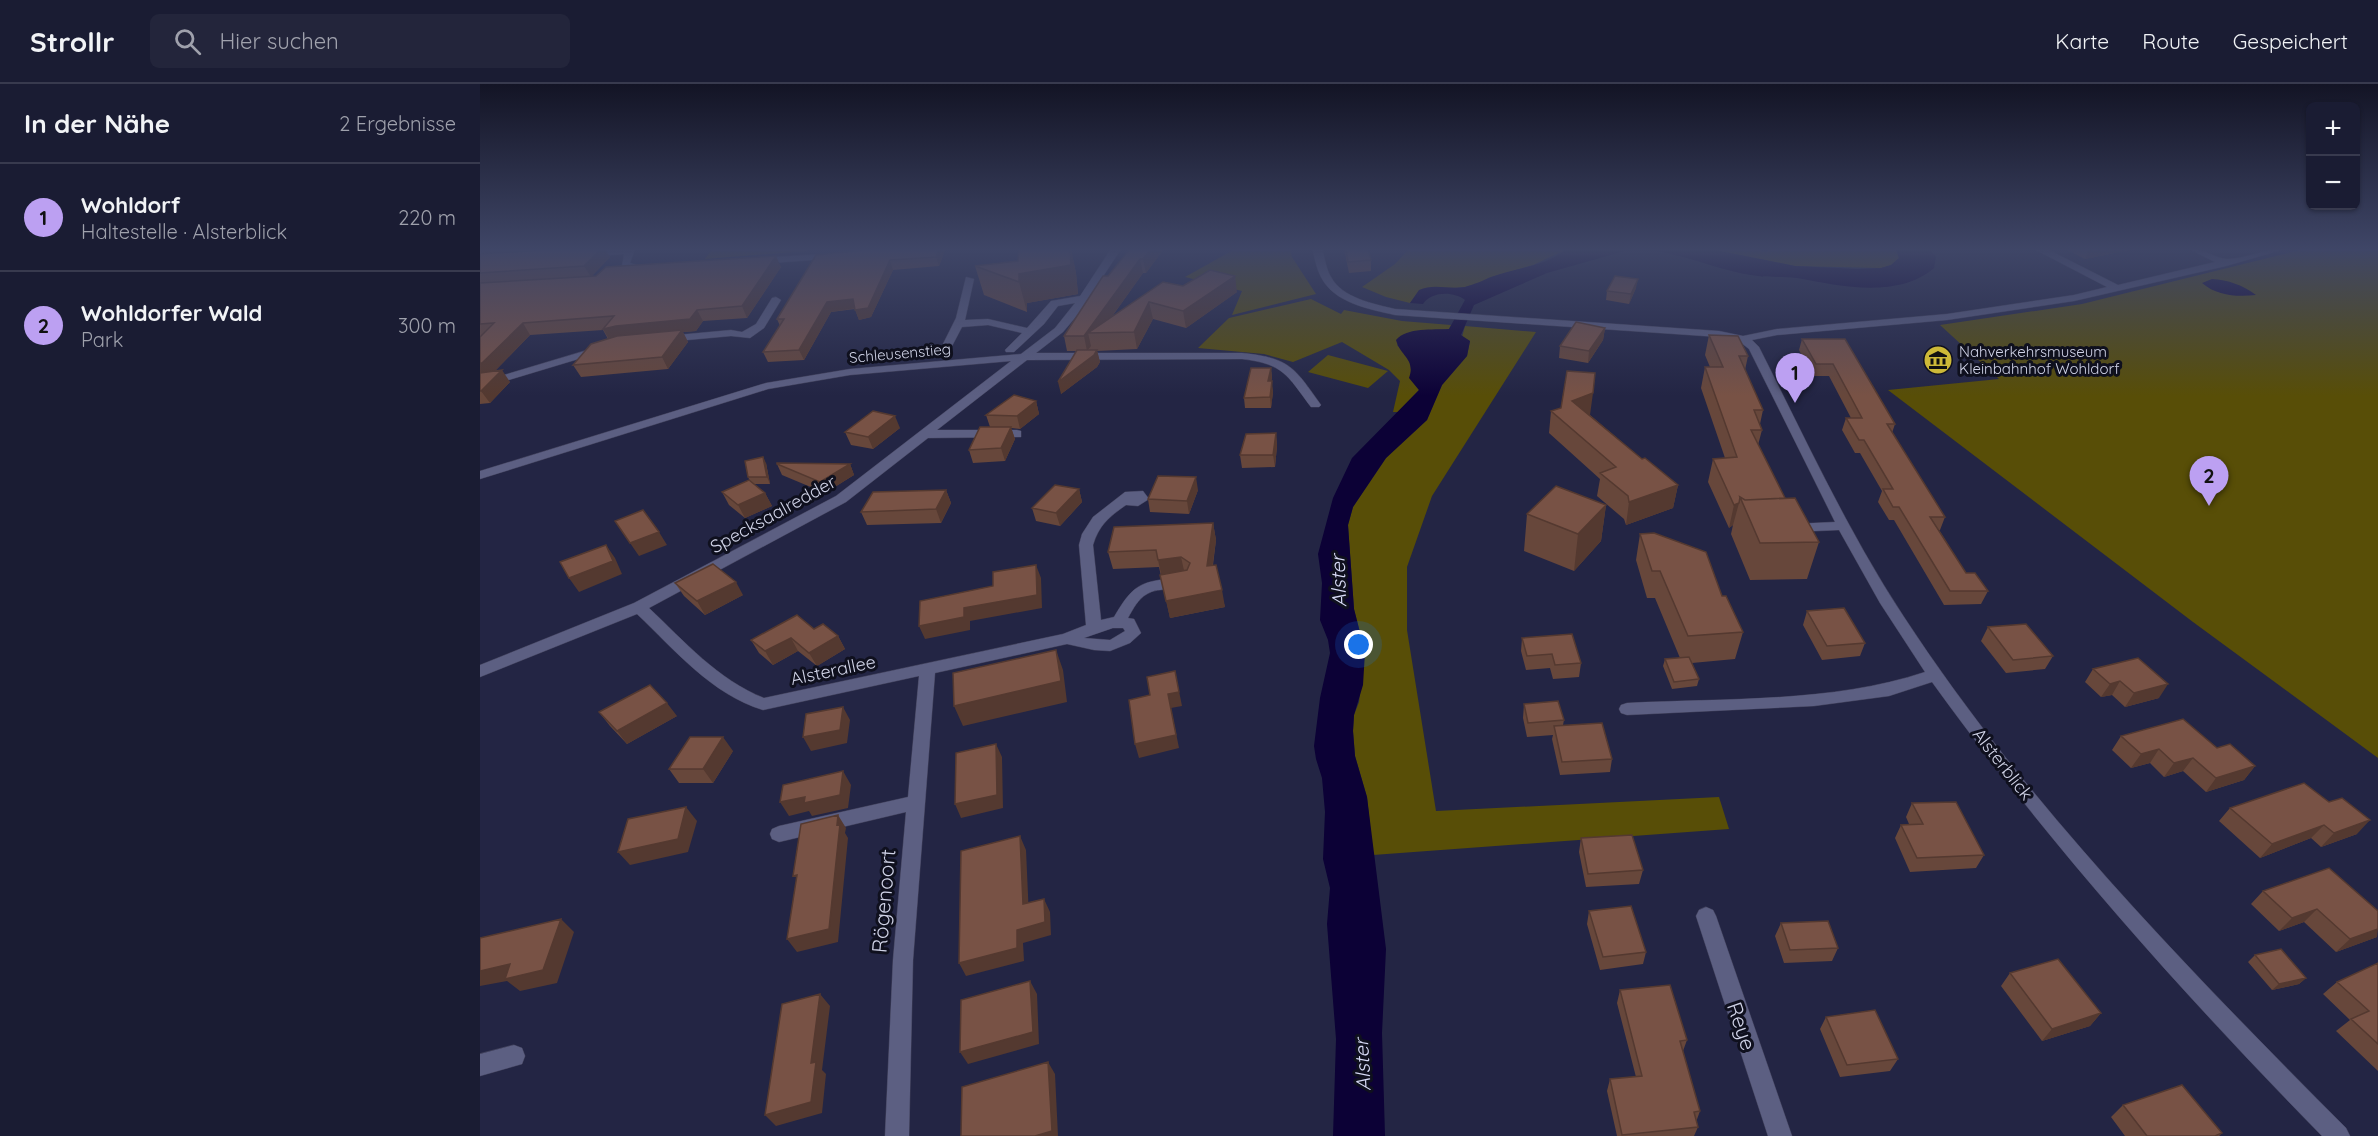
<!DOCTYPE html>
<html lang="de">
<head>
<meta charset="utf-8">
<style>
	:root { --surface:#1a1c33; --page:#23253b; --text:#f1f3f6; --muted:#9fa1ac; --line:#383a4e; --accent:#bca0f2 }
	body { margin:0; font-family:Quicksand,sans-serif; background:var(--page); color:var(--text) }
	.controls { position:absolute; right:18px; top:18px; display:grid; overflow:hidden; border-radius:9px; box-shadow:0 2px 4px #0004 }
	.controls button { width:54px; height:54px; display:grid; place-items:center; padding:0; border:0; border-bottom:2px solid var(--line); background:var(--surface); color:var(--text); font:30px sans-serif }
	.you { position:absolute; left:879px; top:561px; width:21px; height:21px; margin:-15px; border:4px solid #fff; border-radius:50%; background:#1a73e8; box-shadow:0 0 0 9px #1a73e833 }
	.badge { display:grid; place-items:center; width:39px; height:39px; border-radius:50%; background:var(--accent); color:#111; font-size:20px; font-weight:700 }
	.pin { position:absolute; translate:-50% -50px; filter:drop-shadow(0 2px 3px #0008) }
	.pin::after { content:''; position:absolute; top:32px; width:21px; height:18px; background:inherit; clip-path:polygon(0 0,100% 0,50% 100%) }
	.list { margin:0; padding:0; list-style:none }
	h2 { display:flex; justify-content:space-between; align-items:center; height:78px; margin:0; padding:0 24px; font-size:26px }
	h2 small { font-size:20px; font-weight:400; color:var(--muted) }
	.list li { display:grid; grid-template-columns:39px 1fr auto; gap:18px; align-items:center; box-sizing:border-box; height:108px; padding:0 24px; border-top:2px solid var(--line) }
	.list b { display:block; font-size:22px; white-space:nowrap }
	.list p { margin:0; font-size:20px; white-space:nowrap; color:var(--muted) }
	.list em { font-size:20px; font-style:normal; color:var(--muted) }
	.icon { flex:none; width:33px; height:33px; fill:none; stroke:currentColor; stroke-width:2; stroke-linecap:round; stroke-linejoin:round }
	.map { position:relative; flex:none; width:1898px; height:1052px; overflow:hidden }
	header { display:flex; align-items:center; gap:36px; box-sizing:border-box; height:84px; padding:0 30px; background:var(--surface); border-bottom:2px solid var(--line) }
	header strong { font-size:28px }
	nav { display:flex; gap:33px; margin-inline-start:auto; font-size:21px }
	.search { width:420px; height:54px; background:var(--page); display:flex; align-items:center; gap:15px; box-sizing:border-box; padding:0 21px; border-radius:9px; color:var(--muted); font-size:22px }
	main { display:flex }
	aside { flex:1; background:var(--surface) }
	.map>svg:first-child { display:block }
	.green { fill:#584e07 }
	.water { fill:#0c0136 }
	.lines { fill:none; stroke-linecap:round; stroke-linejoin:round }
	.minor-casing { stroke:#40405a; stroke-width:1 }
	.minor { fill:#5c5f82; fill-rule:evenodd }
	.wall { fill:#67473b }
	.shaded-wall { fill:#543930 }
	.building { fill:#785245; stroke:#543930; stroke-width:1.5 }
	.labels { text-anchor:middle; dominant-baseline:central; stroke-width:6; stroke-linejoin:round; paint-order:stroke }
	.far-poi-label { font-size:15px; fill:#d0d3e7; stroke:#0f101e; text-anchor:start }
	.far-street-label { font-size:15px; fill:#d0d3e7; stroke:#0f101e }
	.street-label { font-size:18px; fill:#d0d3e7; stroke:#0f101e }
	.water-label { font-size:20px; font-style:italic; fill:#d8dbf7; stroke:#0f101e }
	.near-street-label { font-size:21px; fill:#d0d3e7; stroke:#0f101e }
</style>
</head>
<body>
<header>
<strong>Strollr</strong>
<div class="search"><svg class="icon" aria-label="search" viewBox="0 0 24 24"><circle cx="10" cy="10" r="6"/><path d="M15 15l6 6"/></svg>Hier suchen</div>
<nav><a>Karte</a><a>Route</a><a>Gespeichert</a></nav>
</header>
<main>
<aside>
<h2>In der Nähe<small>2 Ergebnisse</small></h2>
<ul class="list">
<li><span class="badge">1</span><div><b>Wohldorf</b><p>Haltestelle · Alsterblick</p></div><em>220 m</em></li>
<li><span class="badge">2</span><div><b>Wohldorfer Wald</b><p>Park</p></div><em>300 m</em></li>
</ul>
</aside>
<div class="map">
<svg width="1898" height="1052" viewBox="0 0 1898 1052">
	<rect width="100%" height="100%" fill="#232544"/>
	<!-- green -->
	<path class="green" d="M232,165H329L327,167L225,175Z
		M755,165H810L812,173L836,210L752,231L762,207L705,193Z
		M929,165H1087L1053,181L1008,194L1002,199L985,203L939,207L930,219L906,213L882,203L915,180Z
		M1230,165H1277L1286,168L1291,165H1416L1419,174L1411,181L1401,184L1315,182Z
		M1824,165H1898V674L1713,538L1408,306L1519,295L1460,241L1602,220Z
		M831,215L861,230L864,226L922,237L971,241L969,245L930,248L917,261L930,275L932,297L939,306L918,328H913L920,297L909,286L862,258L813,278L784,270L718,264L749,234Z
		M985,242L1056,248L952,412L927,483V546L956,727L1239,713L1249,745L893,771L887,713L875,672L873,647L874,631L879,618L885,568L874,525L868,441L873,423L906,374L947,336L962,301L987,272L990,257L982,253Z
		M848,271L908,287L888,304L828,288Z"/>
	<!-- water -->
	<path class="water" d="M1087,165H1152L1067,189L994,221L981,251L990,257L987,272L962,301L947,336L906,374L873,423L868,441L874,525L885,568L883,601L874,631L873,647L875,672L887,713L906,865L902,949L905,1052H853L856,955L847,840L850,804L843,775L845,728L842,694L836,675L834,662L840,614L850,569L848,556L840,536L842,499L838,470L853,414L872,374L939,306L929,294C936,275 920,272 916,256C927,243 953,246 969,245L985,216C974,207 951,207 943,220L930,219L939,206C954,199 970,206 985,203C995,200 1002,197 1011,193C1036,184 1066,182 1087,165Z
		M1159,165H1230L1315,182L1377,185L1401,184L1411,181L1419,174L1416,165H1450L1456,173L1454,184C1418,215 1360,202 1317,194C1302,192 1286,194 1271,191C1233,185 1197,167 1159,165Z
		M1732,195C1748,196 1763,201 1776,211C1757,213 1737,212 1722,199Z"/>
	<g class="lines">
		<!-- minor casing -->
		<g class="minor-casing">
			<path id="minor" d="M136,165H155L150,179L174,186L163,189L142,182L144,170L108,173L103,170L108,167Z
				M631,165H641L599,229L583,248L556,269H762C810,274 814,283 841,321L839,323H831C807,291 804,280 762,275L547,276L457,346H537L541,347V353L448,354L366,418L169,524C204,557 238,596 284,614L583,550L606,541L599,461L602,450L613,433L645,408L663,407L669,415L658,422L646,421C629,433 619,441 613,461L621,536L634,533C655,497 662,498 702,493L709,498C700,509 679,502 667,510C658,515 653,525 648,534L654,535L661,549L650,559L630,567L614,566L587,560L455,589L433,876L429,1052H405L413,876L426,728L299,758L292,755L290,750L292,745L299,742L428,713L439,592L283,626C231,610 195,566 157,530L0,593V581L154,519L356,412L531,277L370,291L288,305L0,395V387L286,299L370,285L541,270L575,244L595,219L578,222L564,240L534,268H526L525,266L542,249L508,241L482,243L472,262H464L463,260L476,234L486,193L494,195L485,236L508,235L547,244L571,217L600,212ZM633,544H643L645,547L630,556L604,554Z
				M832,165H842C845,174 846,185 851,193C862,214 894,220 915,225L1239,247L1263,252L1297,245L1467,230L1594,211L1627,203L1554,165H1567L1638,201L1735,178L1709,165C1725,165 1737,175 1747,175C1765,175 1784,165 1805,165L1746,182L1594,217L1467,236L1297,251L1272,256L1279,263C1325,354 1368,448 1424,533C1546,720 1709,886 1866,1044L1870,1052H1842C1702,909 1569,760 1452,598L1409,612L1334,622L1147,631L1141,629L1139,625L1141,621L1147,619C1245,614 1352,619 1445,588L1400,519L1359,446L1312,448L1305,444L1312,440L1355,438L1269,265L1259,257L1239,253L915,231C889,225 854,219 841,193C836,184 835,174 832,165Z
				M343,170L346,171V175L280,180L275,177L280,174Z
				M296,213L301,216L284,244L270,254L251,252L186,258L181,255L186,252L251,246L262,248L276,240L292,214Z
				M121,262L125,263V267L22,298L0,301V295L17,293Z
				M1226,823L1233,826L1236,832L1312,1052H1288L1216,832L1219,826Z
				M34,961L42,964L45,972L42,980L0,992V970Z"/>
		</g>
		<!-- minor -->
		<use href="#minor" class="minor"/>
	</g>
	<!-- wall -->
	<path class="wall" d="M0,165H125L130,173L112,192L301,183L267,234L223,237L216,247L203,248L208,258L188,285L101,293L93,281L128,255L123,246L50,251L15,287L30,298L10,319L0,320Z
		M394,165H471L465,166L459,182L413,186L391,233L379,236L375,225L351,228L324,276L288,278L283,268L300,242L297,235Z
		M591,165L596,189L598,210L547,219V228L504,211L495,182L538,177Z
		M650,165H683V166L666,189H663L631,234L703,202L757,208L706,244L673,235L657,265L617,267L620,278L617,283L581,310L597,267H587L584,252Z
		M864,165H888L891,176V187L869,189Z
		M1585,165H1654L1605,175Z
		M1156,204L1149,220L1126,216L1127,207Z
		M1125,244L1123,256L1108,279L1079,274L1080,262Z
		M1229,251L1268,272L1265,286L1283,326L1280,340L1282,346L1278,361L1305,414L1339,458L1327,495L1270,496L1251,450L1253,441L1249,444L1228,398L1233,375L1245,374L1221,304L1225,283H1230L1225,271Z
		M1322,255H1365L1415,340L1412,349L1465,433L1460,446H1459L1486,489L1508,507L1501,520L1464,521L1414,436H1409L1398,418L1402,407L1380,369H1375L1362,346L1366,334H1371L1349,292H1332L1319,266Z
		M791,284L792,294L791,297L793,308L791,324H765L764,314Z
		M556,317L559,330L540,345L531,344L535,355L525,377L493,379L489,366L510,343L506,331Z
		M1071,327L1110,331L1162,375L1198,401L1193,424L1146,441L1144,435L1117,412L1120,395L1069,349Z
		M420,344L393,365L371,361L365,348Z
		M796,349L797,362L795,383L762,384L760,371Z
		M286,379L290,400H273L285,409L292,422L265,434L249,421L242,408L270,397L268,393Z
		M297,380H370L374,391L345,409L302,391Z
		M599,405L602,418L580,442L556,437L552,424Z
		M466,406L471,419L461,439L387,441L381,428Z
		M718,406L709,430L670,428L668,415Z
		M1126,421L1121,457L1094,487L1044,467L1047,430Z
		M733,439L736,456L733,481L745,523L690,534L679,483L633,485L628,468Z
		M1160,450L1242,512L1263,548L1255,575L1212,579L1219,595L1217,602L1192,605L1183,582L1185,575L1200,574L1175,514H1167L1156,476Z
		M195,499L263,511L225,531L204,512Z
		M1327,527L1385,559L1380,572L1342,576L1323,541Z
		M1508,543L1573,572L1565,585L1526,589L1501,557Z
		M358,552L365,565L337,582L318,567L293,581L279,569L271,556Z
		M1042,554L1101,579L1099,593L1073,595L1070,584L1046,586L1041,567Z
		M1613,585L1679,614L1645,623L1632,611L1621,613L1605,598Z
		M1044,620L1084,636L1083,641L1132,675L1130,688L1080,691L1072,655L1073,651L1047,653L1043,634Z
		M119,628L197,632L147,660L130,642Z
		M1641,652L1737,664L1775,682L1764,696L1726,708L1703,687L1684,693L1670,679L1651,684L1632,666Z
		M253,667L233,699H199L189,685Z
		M1849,718L1877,750L1841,763L1831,754L1780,774L1739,737L1750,724Z
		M1432,719L1504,771L1496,784L1430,788L1415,754L1421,741L1429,740L1426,733Z
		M1101,754L1163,786L1159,800L1106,803L1099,768Z
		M1849,784L1897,853L1856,868L1824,838L1799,847L1771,820L1783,807Z
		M1109,827L1166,868L1163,880L1120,886L1107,840Z
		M1301,839L1358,864L1352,877L1304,879L1295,852Z
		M1775,871L1826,894L1819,900L1792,906L1768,878Z
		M1898,879V987L1856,947L1870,936L1843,910L1857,898Z
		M1530,889L1621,929L1610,942L1562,957L1521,902Z
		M1140,906L1207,956L1203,967L1220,1027L1216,1038L1218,1043L1214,1052H1137L1127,1007L1130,995L1156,993L1137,919Z
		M1346,933L1418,975L1410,987L1360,993L1340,945Z
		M1643,1021L1742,1049L1739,1052H1645L1631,1033Z"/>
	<!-- shaded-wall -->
	<path class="shaded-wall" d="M121,165H125L130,173L111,193L104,182Z
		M459,165H471L465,166L459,182L456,173Z
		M577,165H591L596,189L598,210L547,219V228L539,198V190Z
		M671,165H683V166L666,189L663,175Z
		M1609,165H1654L1605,175Z
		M296,172L301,183L267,234L262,222Z
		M660,175L663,189L620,249H608L611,262L607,267L604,252Z
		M410,176L413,186L391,233L379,236L375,226Z
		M755,192L757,208L706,244L703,227Z
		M1158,195L1156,204L1149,220L1151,210Z
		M373,215L377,224L351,228L324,276L319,266L347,218Z
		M669,218L673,235L657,265L654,248Z
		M217,226L223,237L216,247L203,248L208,258L188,285L182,273L130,257L123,245L136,242Z
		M43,239L50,251L10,292L0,293V279Z
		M1125,244L1123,256L1108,279L1109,267Z
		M617,266L620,278L617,283L581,310L578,298Z
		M791,284L792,294L789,308L788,297Z
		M22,286L30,298L10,319L1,307Z
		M792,297L793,308L791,324L790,313Z
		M1113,309L1110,331L1090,339L1092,317Z
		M556,317L559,330L540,345L537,332Z
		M415,332L420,344L393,365L388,353Z
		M531,343L535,355L525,377L521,364Z
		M796,349L797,362L795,383L793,371Z
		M283,373L286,379L290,400L287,393Z
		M370,380L374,391L345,409L340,398Z
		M716,393L718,406L709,430L707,417Z
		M1198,401L1193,424L1146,441L1149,418Z
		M599,405L602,418L580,442L576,429Z
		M466,406L471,419L461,439L456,425Z
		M285,409L292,422L265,434L258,421Z
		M1259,419L1253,441L1249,444L1254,421Z
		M1126,421L1121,457L1094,487L1098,450Z
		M733,439L736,456L730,500L727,482Z
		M179,448L187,461L159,472L150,459Z
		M126,461L135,474L142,490L99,508L89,494Z
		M701,473L705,491L682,494L678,476Z
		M556,481L561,494L562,524L490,537V546L445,555L439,542L484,524Z
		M256,498L263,511L225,531L217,517Z
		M742,506L745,523L690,534L686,517Z
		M358,552L365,565L337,582L329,569Z
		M311,554L318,567L293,581L285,567Z
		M576,566L583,586L587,618L483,642L474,622Z
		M695,587L702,622L691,624L699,664L659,674L655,660L688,610Z
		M1640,597L1632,611L1621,613L1630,600Z
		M1688,600L1679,614L1645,623L1654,609Z
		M187,619L197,632L147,660L137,647Z
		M363,623L370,636L367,659L331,667L323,653Z
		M243,653L253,667L233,699L223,685Z
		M516,660L522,673L523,724L481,734L475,720Z
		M1679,665L1670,679L1651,684L1661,670Z
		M1713,674L1703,687L1684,693L1694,679Z
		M1775,682L1764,696L1726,708L1736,694Z
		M363,687L371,701L368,724L332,732L329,727L309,732L300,718Z
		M206,723L217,737L208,768L150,781L138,768Z
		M358,731L366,744L365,749L368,754L358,858L317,868L307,855L357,741Z
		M1890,736L1877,750L1841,763L1854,749Z
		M1844,741L1831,754L1780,774L1792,760Z
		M540,752L546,766L549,833L543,820Z
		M564,815L570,828L571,851L543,859L544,877L486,892L479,879L537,846Z
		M1837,825L1824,838L1799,847L1812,834Z
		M81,835L94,848L77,899L40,907L27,897L0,902V887Z
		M1898,845L1897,853L1856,868L1870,855Z
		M1826,894L1819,900L1792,906L1799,900Z
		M550,897L557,910L559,960L488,980L480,968Z
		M340,910L350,922L342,986L346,990L342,1029L296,1042L285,1031L331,979Z
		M1621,929L1610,942L1562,957L1572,945Z
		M568,978L575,990L578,1052H555Z"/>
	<!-- building -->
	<path class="building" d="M78,165H121L104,182L0,189V170Z
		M394,165H459L456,173L410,176L388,224L375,226L373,215L347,218L319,266L283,268L304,235H297L336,171Z
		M539,165H590L591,181L539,190V198L495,182L538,177Z
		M650,165H671L663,175H660L604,252H584L623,192H628Z
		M866,165H888L891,176L868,178Z
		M296,172L262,222L217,226L210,235L136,242L123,245L134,232L43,239L2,279H0V253L14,239L0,240V199L116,192L126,183Z
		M730,186L755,192L703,227L669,218L654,248L608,249L683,198L703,202Z
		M1135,192L1158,195L1151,210L1127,207Z
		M1096,238L1125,244L1109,267L1080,262Z
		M202,246L182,273L93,281L111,260L137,252Z
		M1229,251L1258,252L1268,272H1259L1283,326H1274L1282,346H1271L1305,414L1265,416L1260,413L1259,419L1254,421L1233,375L1257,373L1225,283H1243Z
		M1322,255H1365L1415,340H1407L1465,433H1450L1486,489H1495L1508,507H1470L1419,423H1413L1403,405H1413L1384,356H1379L1366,334H1382L1353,280H1336Z
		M597,266H617L614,271L578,298Z
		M771,284H791L788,297H792L790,313L764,314Z
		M22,286L1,307H0V289Z
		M1087,287L1115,289L1113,309L1092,317L1162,375L1165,374L1198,401L1149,418L1148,412L1120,389L1136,383L1071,327L1081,324Z
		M534,311L556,317L537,332L506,331Z
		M393,327L415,332L388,353L365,348Z
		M500,343H531L521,364L489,366Z
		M796,349L793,371H760L766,350Z
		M283,373L287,393H268L265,377Z
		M297,379L370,380L340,398L297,380Z
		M678,392L716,393L707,417L668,415Z
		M269,396L285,409L258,421L242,408Z
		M575,401L599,405L576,429L552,424Z
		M1076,402L1126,421L1098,450L1047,430Z
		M466,406L456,425L381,428L393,408Z
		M1260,413L1265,416L1315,414L1339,458L1280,459Z
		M163,426L179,448L150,459L135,437Z
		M733,439L727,482L736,481L742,506L686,517L680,491L707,486L710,479L701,473L678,476L676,466L628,468L634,443Z
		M1174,449L1226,468L1242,512H1246L1263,548L1208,552L1180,487H1172L1160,450Z
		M126,461L133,477L89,494L80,478Z
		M233,480L256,498L217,517L195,499Z
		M556,481L557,511L484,524V533L439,542L440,517L513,502V488Z
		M1364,524L1385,559L1347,562L1327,527Z
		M317,531L334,545L343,540L358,552L329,569L311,554L285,567L271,556Z
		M1546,540L1573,572L1533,576L1508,543Z
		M1092,550L1101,579L1075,581L1072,570L1047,572L1042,554Z
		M576,566L581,597L474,622L473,589Z
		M1209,573L1219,595L1194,598L1185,575Z
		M1658,574L1688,600L1654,609L1640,597L1630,600L1613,585Z
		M695,587L699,608L688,610L696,651L655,660L649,616L670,611L667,593Z
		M170,601L187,619L137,647L119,628Z
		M1078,617L1084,636L1048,639L1044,620Z
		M363,623L360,646L323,653L326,630Z
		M1703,635L1737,664L1750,660L1775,682L1736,694L1713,674L1694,679L1679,665L1661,670L1641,652Z
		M1122,639L1132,675L1082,678L1074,642Z
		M210,653H243L223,685H189Z
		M516,660L517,711L475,720L476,669Z
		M363,687L360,711L324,719L325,713L300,718L303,701Z
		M1824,699L1849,718L1862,714L1890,736L1854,749L1844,741L1792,760L1750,724Z
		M1476,718L1504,771L1437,774L1421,741L1443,740L1432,719Z
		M206,723L198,755L138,768L148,735Z
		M358,731L357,741L360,740L349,845L307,855L317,791L313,792L321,740Z
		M1152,751L1163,786L1108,790L1101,754Z
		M540,752L543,820L564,815L565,838L537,846V864L479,879L481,767Z
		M1849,784L1898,827V845L1870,855L1837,825L1812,834L1783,807Z
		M1151,822L1166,868L1123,873L1109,827Z
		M81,835L63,886L25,895L30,880L0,887V854Z
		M1348,837L1358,864L1310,866L1301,839Z
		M1801,865L1826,894L1799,900L1775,871Z
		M1578,875L1621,929L1572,945L1530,889Z
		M1898,879V960L1871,935L1889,927L1857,898Z
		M550,897L553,948L480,968L481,916Z
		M1190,901L1207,956L1200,957L1220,1027L1214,1028L1218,1043L1142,1051L1130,995L1162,992L1140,906Z
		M340,910L331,979L336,978L331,1018L285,1031L302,920Z
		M1395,926L1418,975L1367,981L1346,933Z
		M568,978L572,1047L555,1052H481L482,1003Z
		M1702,1001L1742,1049L1735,1052H1667L1643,1021Z"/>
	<!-- sky -->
	<linearGradient id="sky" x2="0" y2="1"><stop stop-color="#131425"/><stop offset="0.53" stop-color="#3f4667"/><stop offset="1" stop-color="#3f4667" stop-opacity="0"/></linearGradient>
	<rect width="1898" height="312" fill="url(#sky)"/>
	<!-- icons -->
	<defs>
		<g id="museum-disc" transform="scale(1.5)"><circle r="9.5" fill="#cdb938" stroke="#0f101e"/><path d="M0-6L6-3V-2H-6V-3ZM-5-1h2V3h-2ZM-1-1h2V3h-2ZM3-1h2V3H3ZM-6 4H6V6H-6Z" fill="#111"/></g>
	</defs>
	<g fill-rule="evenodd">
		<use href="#museum-disc" x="1458" y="276"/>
	</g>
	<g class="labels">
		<!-- far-poi labels -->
		<g class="far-poi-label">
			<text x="1479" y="267">Nahverkehrsmuseum<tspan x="1479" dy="17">Kleinbahnhof Wohldorf</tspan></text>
		</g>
		<!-- far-street labels -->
		<g class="far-street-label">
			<text transform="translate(420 269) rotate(-5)">Schleusenstieg</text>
		</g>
		<!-- street labels -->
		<g class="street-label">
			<text transform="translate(293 430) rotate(-29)">Specksaalredder</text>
			<text transform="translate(353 586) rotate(-12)">Alsterallee</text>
			<text transform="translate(1523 680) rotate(52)">Alsterblick</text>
		</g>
		<!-- water labels -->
		<g class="water-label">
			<text transform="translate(858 497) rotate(-92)">Alster</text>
			<text transform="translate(882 981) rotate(-93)">Alster</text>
		</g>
		<!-- near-street labels -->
		<g class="near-street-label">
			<text transform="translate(403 817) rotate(-85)">Rögenoort</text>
			<text transform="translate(1262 942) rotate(71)">Reye</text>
		</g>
	</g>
</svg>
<div class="controls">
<button>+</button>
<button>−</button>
</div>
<div class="you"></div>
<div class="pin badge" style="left:1315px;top:319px">1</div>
<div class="pin badge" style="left:1729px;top:422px">2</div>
</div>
</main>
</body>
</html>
